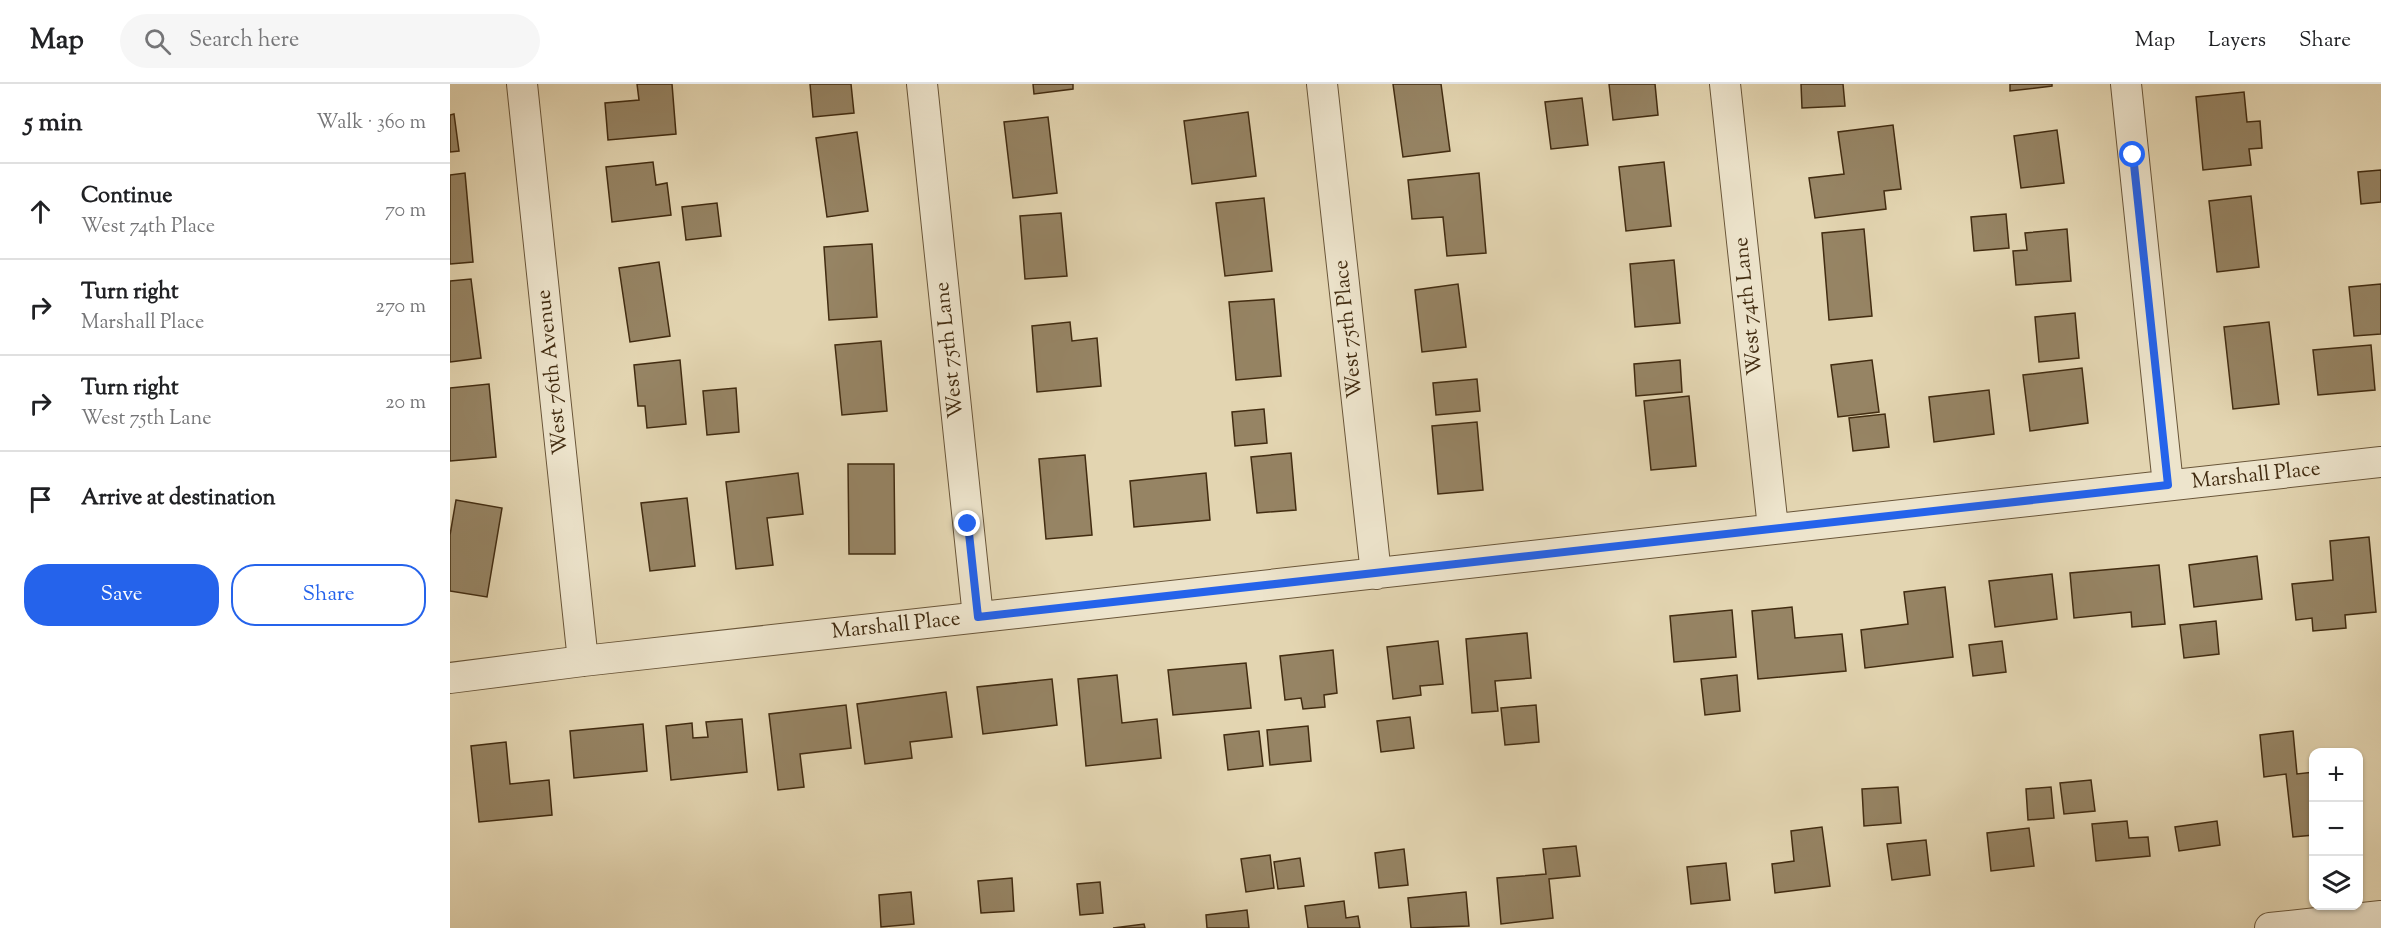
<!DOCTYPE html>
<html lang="en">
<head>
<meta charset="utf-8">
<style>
	:root { --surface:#fff; --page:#f6f6f6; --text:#202124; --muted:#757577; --line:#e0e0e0; --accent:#2563eb }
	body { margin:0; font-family:"Sorts Mill Goudy",serif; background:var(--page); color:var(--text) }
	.controls { position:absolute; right:18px; bottom:18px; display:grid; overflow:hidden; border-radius:12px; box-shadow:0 2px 4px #0004 }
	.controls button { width:54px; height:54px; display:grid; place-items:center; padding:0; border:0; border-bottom:2px solid var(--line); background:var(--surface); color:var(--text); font:30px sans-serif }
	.stop { position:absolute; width:18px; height:18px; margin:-14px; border:4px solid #2563eb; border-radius:50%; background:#fff }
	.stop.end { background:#2563eb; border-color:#fff; box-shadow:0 2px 6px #0008 }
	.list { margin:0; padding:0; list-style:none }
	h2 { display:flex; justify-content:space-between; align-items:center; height:78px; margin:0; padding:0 24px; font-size:26px }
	h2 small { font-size:20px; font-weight:400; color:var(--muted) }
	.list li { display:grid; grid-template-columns:39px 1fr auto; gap:18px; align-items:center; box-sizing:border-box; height:96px; padding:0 24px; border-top:2px solid var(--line) }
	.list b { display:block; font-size:22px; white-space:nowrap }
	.list p { margin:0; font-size:20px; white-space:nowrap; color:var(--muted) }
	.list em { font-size:20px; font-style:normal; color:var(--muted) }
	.actions { display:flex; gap:12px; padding:18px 24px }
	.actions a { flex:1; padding:14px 0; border:2px solid var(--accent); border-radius:24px; text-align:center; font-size:21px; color:var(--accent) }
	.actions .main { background:var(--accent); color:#fff }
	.icon { flex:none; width:33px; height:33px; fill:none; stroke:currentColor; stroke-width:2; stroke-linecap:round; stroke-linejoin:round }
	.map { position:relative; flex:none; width:1931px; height:844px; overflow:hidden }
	header { display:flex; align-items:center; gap:36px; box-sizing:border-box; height:84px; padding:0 30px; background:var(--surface); border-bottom:2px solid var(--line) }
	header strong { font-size:28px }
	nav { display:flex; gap:33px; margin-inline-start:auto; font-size:21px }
	.search { width:420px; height:54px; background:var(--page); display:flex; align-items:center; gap:15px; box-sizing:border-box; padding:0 21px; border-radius:33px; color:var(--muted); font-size:22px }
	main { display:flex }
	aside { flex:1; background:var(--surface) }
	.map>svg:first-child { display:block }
	.building { fill:#968464; stroke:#422c11; stroke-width:1.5 }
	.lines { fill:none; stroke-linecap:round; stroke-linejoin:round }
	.minor-casing { stroke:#6a5639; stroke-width:32 }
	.minor { stroke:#ede4cc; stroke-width:30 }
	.route { stroke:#2563eb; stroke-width:8 }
	.labels { text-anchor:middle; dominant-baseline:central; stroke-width:4.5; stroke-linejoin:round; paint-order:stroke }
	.street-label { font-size:21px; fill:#422c11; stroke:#ede4cc }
</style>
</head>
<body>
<header>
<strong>Map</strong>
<div class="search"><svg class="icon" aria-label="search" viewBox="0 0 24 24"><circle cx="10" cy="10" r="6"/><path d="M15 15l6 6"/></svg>Search here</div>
<nav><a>Map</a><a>Layers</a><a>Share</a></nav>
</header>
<main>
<aside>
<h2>5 min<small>Walk · 360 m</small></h2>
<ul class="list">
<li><svg class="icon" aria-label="ahead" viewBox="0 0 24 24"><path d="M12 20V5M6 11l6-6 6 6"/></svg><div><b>Continue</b><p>West 74th Place</p></div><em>70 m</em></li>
<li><svg class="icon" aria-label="right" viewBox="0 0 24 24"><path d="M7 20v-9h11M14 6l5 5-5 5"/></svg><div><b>Turn right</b><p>Marshall Place</p></div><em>270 m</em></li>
<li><svg class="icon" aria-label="right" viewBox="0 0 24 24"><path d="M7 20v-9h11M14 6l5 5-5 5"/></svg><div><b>Turn right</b><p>West 75th Lane</p></div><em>20 m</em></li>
<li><svg class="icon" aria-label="arrive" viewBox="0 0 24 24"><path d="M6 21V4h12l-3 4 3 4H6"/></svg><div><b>Arrive at destination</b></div></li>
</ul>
<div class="actions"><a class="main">Save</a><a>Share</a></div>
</aside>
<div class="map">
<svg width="1931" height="844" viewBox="0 0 1931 844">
	<rect width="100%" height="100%" fill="#e3d5b1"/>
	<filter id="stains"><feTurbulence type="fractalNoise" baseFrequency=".00333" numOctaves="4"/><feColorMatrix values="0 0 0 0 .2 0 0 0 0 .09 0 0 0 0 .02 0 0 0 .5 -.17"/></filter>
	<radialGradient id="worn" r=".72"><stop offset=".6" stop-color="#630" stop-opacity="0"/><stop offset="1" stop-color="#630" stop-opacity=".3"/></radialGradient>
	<!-- building -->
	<path class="building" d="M187,0H222L226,50L158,56L155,19L189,16Z
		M360,0H401L404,29L363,33Z
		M583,0H623V5L584,10Z
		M943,0H991L1000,67L953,73Z
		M1159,0H1205L1208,31L1163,36Z
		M1351,0H1393L1395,22L1352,24Z
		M1560,0H1602V2L1560,7Z
		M1794,8L1797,38L1810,37L1812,64L1799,65L1801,81L1753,86L1746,13Z
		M1132,14L1138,61L1101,65L1095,18Z
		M798,28L806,92L742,100L734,37Z
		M4,30L9,67L0,68V31Z
		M598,33L607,109L563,114L554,38Z
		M1443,41L1451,105L1434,107L1436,125L1365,134L1359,94L1394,90L1388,48Z
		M1607,46L1614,99L1571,104L1564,52Z
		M407,48L418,127L377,133L366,54Z
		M203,78L206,101L217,99L221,131L162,138L156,83Z
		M1214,78L1221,142L1176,147L1169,83Z
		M1931,86V118L1911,120L1908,88Z
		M15,89L23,178L0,180V91Z
		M1029,89L1036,169L997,172L993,133L962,135L958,96Z
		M1801,112L1809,183L1767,188L1759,117Z
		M814,114L822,187L775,192L766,119Z
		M267,119L271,152L236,156L232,123Z
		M611,129L617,192L575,195L570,132Z
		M1556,130L1559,164L1524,167L1521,133Z
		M1414,145L1422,232L1379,236L1372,149Z
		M1617,145L1621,197L1566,201L1563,167L1577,166L1575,149Z
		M422,160L427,233L379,236L374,163Z
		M1224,176L1230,239L1185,243L1180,180Z
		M209,178L220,252L180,258L169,184Z
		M21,195L31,274L0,278V197Z
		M1008,200L1016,263L972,268L965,206Z
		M1931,200V250L1904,252L1899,203Z
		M824,215L831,292L786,296L779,218Z
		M1625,229L1629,274L1589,278L1585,233Z
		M620,238L622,257L647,254L651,302L587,308L582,242Z
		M1819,238L1829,320L1783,325L1774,243Z
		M431,257L437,327L392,331L385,261Z
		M1921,261L1925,306L1868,311L1863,266Z
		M230,276L236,340L197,344L195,322H188L184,281Z
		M1230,276L1232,308L1186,312L1184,280Z
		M1422,276L1429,328L1388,333L1381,281Z
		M1632,284L1638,339L1580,347L1573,291Z
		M1027,295L1030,327L986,331L983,299Z
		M39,300L46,373L0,377V304Z
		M286,304L289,348L257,351L253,307Z
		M1539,306L1544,350L1484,358L1479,313Z
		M1239,312L1246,382L1201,386L1194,317Z
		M814,325L817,359L785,362L782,328Z
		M1435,330L1439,363L1403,367L1399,334Z
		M1027,338L1033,406L988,410L982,342Z
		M841,369L846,426L807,429L801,373Z
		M635,371L642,451L596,455L589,375Z
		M398,380H444L445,470H399Z
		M348,389L353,430L317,434L323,481L286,485L276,398Z
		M756,389L760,436L684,443L680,397Z
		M237,414L245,482L200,487L191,419Z
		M6,416L52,424L37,513L0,507V451Z
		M1919,453L1926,528L1895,531L1896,544L1863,547L1862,534L1846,536L1842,500L1883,496L1880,457Z
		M1807,472L1812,515L1744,523L1739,481Z
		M1709,481L1715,540L1682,543L1681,528L1624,534L1620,489Z
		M1602,490L1607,535L1545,543L1539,497Z
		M1495,503L1503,573L1415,584L1411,546L1458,540L1454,508Z
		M1342,523L1345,554L1392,550L1396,587L1308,595L1302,527Z
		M1282,526L1286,573L1224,578L1220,532Z
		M1766,537L1769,570L1734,574L1730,541Z
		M1077,549L1081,594L1045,597L1048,627L1022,629L1016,555Z
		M988,557L993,600L970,602L971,611L943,615L937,563Z
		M1552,557L1556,588L1523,592L1519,561Z
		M883,566L887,609L874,611L875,623L853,625L851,614L835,616L830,572Z
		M796,579L801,624L723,631L718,586Z
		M667,591L672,639L707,635L711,674L636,682L628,595Z
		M1287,591L1290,627L1255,631L1251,595Z
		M602,595L607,641L533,650L527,603Z
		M496,608L502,653L460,658L462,674L415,680L407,620Z
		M396,621L401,664L350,670L354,703L328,706L319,630Z
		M1086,621L1089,658L1055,661L1051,624Z
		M960,633L964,664L931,668L927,637Z
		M292,635L297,688L221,696L216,642L242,639L243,654L258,653L256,638Z
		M193,640L197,687L124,694L120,647Z
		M858,642L861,677L820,681L817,646Z
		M809,647L813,682L778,686L774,651Z
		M1843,647L1847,690L1864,688V751L1843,753L1836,690L1814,693L1810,651Z
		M56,658L60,700L99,696L102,731L29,738L21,662Z
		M1641,696L1645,727L1614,730L1610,699Z
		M1448,703L1451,739L1414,742L1412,705Z
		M1601,703L1604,734L1578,736L1576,705Z
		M1677,737L1679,754L1698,753L1700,772L1646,777L1642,740Z
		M1767,737L1770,761L1729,767L1725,743Z
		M1372,743L1380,802L1325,809L1322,780L1344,777L1341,747Z
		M1579,744L1584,782L1541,787L1537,749Z
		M1476,756L1480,791L1442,796L1437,760Z
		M1126,762L1130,792L1099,795L1103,834L1051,840L1047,794L1096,790L1093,765Z
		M954,765L958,801L929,804L925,769Z
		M820,771L824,804L796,808L791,775Z
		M850,774L854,802L828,805L824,778Z
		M1276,779L1280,816L1241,820L1237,783Z
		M562,794L564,827L531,829L528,797Z
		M650,798L653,829L630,831L627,800Z
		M461,808L464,840L431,843L429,811Z
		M1016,808L1019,842L961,844L958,814Z
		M894,817L896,834L908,832L910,844H858L855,822Z
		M797,826L799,844H757L756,831Z
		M694,840L695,844H663Z"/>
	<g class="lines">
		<!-- minor casing -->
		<g class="minor-casing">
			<path id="minor" d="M72,0L133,577
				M472,0L528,533
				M872,0L926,490
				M1275,0L1323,444
				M1676,0L1718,401
				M0,594L133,577L1931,378
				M1820,844L1931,832"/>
		</g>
		<!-- minor -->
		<use href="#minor" class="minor"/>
	</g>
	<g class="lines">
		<!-- route -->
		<path class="route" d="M518,440L528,533L1718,401L1683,71"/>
	</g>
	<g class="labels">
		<!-- street labels -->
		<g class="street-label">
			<text transform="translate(1299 222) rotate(-96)">West 74th Lane</text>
			<text transform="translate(899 245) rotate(-96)">West 75th Place</text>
			<text transform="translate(500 266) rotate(-96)">West 75th Lane</text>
			<text transform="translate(103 288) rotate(-96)">West 76th Avenue</text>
			<text transform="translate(1806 392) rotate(-6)">Marshall Place</text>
			<text transform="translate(446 542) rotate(-6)">Marshall Place</text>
		</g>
	</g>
	<rect width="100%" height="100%" filter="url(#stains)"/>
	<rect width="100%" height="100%" fill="url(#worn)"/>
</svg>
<div class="controls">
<button>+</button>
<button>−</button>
<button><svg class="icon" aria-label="layers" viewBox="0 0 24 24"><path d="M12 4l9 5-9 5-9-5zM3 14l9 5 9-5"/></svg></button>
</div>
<div class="stop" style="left:1683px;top:71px"></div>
<div class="stop end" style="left:518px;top:440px"></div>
</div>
</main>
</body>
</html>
